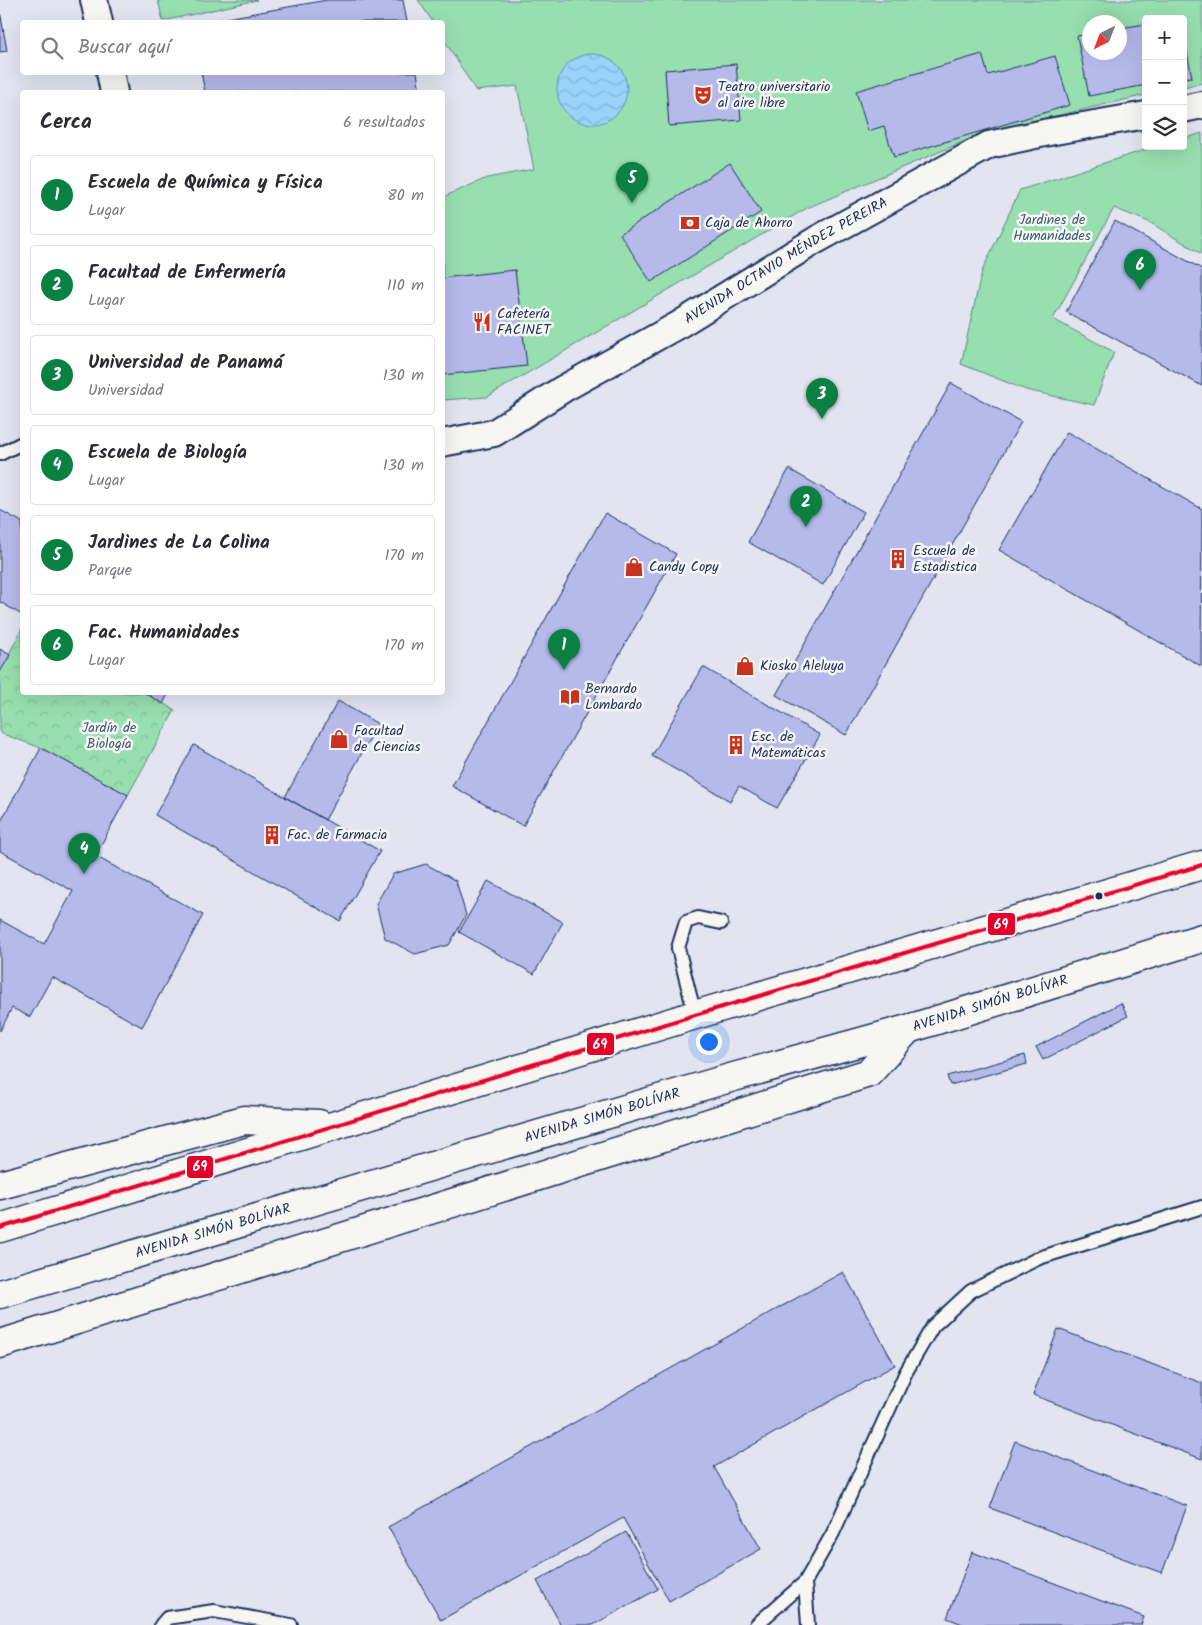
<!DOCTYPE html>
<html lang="es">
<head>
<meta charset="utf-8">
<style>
	:root { --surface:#fff; --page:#f7f7f7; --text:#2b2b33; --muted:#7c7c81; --line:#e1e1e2; --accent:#0b8043 }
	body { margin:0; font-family:Kalam,sans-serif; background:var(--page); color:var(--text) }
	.controls { position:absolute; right:15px; top:15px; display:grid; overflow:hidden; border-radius:5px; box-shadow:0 5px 20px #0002 }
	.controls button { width:45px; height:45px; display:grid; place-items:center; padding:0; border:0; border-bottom:1px solid var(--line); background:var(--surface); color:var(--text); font:25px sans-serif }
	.compass { position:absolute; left:1082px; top:15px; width:45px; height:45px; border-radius:50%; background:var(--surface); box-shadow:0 5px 20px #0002; rotate:222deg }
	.you { position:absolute; left:708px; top:1041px; width:18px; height:18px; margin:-12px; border:4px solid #fff; border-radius:50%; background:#1a73e8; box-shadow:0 0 0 8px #1a73e833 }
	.badge { display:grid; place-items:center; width:32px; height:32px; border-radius:50%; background:var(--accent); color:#fff; font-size:16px; font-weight:700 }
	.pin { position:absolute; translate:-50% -41px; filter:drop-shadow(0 1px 2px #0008) }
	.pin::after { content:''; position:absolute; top:26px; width:18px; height:15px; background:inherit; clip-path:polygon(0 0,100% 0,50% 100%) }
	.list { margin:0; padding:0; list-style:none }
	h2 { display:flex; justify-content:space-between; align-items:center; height:65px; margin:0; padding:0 20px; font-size:21px }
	h2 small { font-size:16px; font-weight:400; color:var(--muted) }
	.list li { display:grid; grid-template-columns:32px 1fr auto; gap:15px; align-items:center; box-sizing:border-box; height:80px; margin:0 10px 10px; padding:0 10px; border:1px solid var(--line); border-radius:5px }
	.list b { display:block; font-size:19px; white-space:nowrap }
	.list p { margin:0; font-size:16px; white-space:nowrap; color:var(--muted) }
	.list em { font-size:16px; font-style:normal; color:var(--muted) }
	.icon { flex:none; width:28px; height:28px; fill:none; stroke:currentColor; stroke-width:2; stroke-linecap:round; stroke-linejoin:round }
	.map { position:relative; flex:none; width:1202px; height:1625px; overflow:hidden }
	.search { position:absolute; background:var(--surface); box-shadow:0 5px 20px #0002; left:20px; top:20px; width:425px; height:55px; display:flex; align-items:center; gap:12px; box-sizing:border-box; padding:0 18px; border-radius:5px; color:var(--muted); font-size:19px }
	.panel { position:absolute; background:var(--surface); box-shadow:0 5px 20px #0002; left:20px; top:90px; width:425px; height:605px; border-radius:5px }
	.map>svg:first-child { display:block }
	.forest { fill:url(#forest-crowns); stroke:#598786 }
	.park { fill:#97dfae; stroke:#598786; fill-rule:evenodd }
	.water { fill:url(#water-waves); stroke:#6791bc }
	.building { fill:#b5baeb; stroke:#1b2f5e }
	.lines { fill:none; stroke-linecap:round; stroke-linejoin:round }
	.service-casing { stroke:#1b2f5e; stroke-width:16 }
	.minor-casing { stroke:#1b2f5e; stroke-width:30 }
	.primary-casing { stroke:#1b2f5e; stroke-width:31 }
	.service { stroke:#f6f6f2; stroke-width:12 }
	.minor { stroke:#f6f6f2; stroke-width:26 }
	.primary { stroke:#f6f6f2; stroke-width:28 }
	.bus-1-casing { stroke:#f6f6f2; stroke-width:8 }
	.bus-1 { stroke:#e4002b; stroke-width:4 }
	.bus-dot { fill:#1b2f5e; stroke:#f6f6f2; stroke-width:2 }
	.labels { text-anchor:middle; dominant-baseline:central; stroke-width:5; stroke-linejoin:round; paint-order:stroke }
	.poi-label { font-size:14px; fill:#1b2f5e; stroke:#f6f6f2; text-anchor:start }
	.park-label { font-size:14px; fill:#3a5b72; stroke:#f6f6f2 }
	.street-label { font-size:14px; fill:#1b2f5e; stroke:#f6f6f2 }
	.line-badge { stroke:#f6f6f2; stroke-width:2 }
	.badge-label { font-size:14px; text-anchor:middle; font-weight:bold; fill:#fff }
</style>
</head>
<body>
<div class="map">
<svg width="1202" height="1625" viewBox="0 0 1202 1625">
	<defs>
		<pattern id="forest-crowns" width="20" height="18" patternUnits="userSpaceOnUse" patternTransform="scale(1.25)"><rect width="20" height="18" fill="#97dfae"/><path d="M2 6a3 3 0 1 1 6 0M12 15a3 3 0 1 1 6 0" fill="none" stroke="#82c098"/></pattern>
		<pattern id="water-waves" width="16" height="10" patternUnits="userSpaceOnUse" patternTransform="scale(1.25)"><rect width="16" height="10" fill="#99d3fa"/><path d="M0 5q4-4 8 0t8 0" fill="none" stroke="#83b5d9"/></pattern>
	</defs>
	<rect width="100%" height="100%" fill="#e2e4f0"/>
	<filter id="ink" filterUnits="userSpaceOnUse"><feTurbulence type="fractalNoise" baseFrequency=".02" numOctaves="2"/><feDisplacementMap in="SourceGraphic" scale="10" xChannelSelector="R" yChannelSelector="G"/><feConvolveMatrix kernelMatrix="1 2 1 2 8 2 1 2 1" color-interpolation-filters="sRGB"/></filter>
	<g filter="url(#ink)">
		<!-- forest -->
		<path class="forest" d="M22,628V692L144,693L175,710L128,795L41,748L0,733V672Z"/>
		<!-- park -->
		<path class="park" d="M158,0H257L163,21Z
			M418,0H1202V83L1183,87V19H1146V95L986,132L807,208L487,397L443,400V197L487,178L534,169L517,86L476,91L443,38L442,22H433ZM1090,22H1120V52H1090Z
			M1202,133V254L1149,222L1114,208L1053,319L1114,352L1094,405L1026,390L961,364L982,271L1020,190L1157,146H1183V139Z"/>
		<!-- water -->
		<path class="water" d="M557 89a35 35 0 1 1 70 0a35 35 0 1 1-70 0Z"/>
		<!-- building -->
		<path class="building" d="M327,0H403L407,22H205Z
			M0,11L7,51L0,52Z
			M1146,24V85L1089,96L1077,36L1090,34V52H1120V28Z
			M1183,32L1192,77L1183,78Z
			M982,54L988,75L1055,56L1070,105L894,157L884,126L868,131L856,91Z
			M736,64L741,120L669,126L665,70Z
			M201,72H417L420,92H205Z
			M730,163L761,212L651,282L620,234Z
			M1115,221L1202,269V386L1066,312Z
			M515,270L527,366L442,375V278Z
			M951,383L1021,422L846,735L776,695Z
			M1067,432L1202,509L1201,666L999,550Z
			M789,469L864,512L823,585L748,542Z
			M0,510L22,522V615L0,602Z
			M605,513L676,554L523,826L452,786Z
			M0,649L10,655L0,672Z
			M703,667L820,735L777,808L739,786L730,801L652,756Z
			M144,692H169L163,704Z
			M338,701L378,724L325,820L285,797Z
			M194,745L380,851L340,921L155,815Z
			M41,748L128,795L95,856L203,915L142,1027L52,977L30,1017L12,1008L0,1031V920L44,944L73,891L0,851V823Z
			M426,864L456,881L466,915L449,945L415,954L385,938L376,904L393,874Z
			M488,881L563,922L534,974L459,932Z
			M1121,1003L1128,1016L1043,1060L1036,1047Z
			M1025,1055L1027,1064L950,1085L947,1076Z
			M843,1272L895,1365L714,1467L761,1549L669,1601L623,1518L441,1620L388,1527Z
			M1058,1329L1202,1383V1459L1033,1395Z
			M1015,1441L1187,1506L1162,1573L990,1508Z
			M626,1532L658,1589L593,1625H561L537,1581Z
			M972,1552L1144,1617L1141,1625H965L947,1618Z"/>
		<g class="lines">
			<!-- service casing -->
			<g class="service-casing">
				<path id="service" d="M0,454L22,443
					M695,1015L678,948L686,922L698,918L721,923
					M805,1582L808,1625
					M161,1625L167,1618L214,1611L291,1625
					M756,1625L805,1582L833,1533L906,1372L933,1326L971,1291L1039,1258L1202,1207"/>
			</g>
			<!-- minor casing -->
			<g class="minor-casing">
				<g id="minor">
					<path d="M94,0L99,22"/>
					<path d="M110,72L114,92"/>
					<path d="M1183,109L1202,105"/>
					<path id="s1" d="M442,443L494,433L563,389L680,324L816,240L989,145L1049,132L1146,115"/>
				</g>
			</g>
			<!-- primary casing -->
			<g class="primary-casing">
				<g id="primary">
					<path d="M0,1185L244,1120L319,1124"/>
					<path d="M0,1228L695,1015L1202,865"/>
					<path id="s2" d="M0,1294L730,1078L908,1029L1202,938"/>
					<path d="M0,1344L869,1073L908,1029"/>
				</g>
			</g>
			<!-- service -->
			<use href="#service" class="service"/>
			<!-- minor -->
			<use href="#minor" class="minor"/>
			<!-- primary -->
			<use href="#primary" class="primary"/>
			<!-- bus-1 casing -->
			<g class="bus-1-casing">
				<path id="bus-1" d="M0,1228L695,1015L1202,865"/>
			</g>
			<!-- bus-1 -->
			<use href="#bus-1" class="bus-1"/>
		</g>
	</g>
	<!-- icons -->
	<defs>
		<g id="theatre-bare" transform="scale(1.5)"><path d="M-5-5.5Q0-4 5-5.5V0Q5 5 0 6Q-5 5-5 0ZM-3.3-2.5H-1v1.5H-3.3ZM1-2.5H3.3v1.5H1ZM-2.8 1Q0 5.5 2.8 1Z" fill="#c8321e" stroke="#f6f6f2" stroke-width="2.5" paint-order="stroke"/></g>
		<g id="bank-bare" transform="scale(1.5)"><path d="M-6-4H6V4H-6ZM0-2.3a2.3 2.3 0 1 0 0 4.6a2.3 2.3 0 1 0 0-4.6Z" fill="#c8321e" stroke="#f6f6f2" stroke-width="2.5" paint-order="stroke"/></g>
		<g id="restaurant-bare" transform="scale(1.5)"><path d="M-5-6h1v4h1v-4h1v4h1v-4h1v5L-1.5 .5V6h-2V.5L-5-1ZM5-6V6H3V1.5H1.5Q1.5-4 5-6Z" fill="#c8321e" stroke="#f6f6f2" stroke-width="2.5" paint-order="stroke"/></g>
		<g id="building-bare" transform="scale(1.5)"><path d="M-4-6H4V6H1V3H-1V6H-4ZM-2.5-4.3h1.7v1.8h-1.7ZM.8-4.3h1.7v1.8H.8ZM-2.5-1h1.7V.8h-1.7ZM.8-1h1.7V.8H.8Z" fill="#c8321e" stroke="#f6f6f2" stroke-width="2.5" paint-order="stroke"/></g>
		<g id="shop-bare" transform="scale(1.5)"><path d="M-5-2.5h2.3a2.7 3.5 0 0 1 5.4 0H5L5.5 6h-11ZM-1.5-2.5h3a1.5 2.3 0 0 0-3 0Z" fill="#c8321e" stroke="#f6f6f2" stroke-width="2.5" paint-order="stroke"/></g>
		<g id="library-bare" transform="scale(1.5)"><path d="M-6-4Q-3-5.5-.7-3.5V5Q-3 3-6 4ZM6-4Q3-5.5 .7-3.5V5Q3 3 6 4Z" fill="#c8321e" stroke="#f6f6f2" stroke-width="2.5" paint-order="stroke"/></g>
	</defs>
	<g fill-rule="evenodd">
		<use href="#theatre-bare" x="703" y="95"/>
		<use href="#bank-bare" x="690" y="223"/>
		<use href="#restaurant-bare" x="482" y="322"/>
		<use href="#building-bare" x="898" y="559"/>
		<use href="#shop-bare" x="634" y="567"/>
		<use href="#shop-bare" x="745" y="666"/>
		<use href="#library-bare" x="570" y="697"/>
		<use href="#shop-bare" x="339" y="739"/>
		<use href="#building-bare" x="736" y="745"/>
		<use href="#building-bare" x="272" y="835"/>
	</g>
	<!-- markers -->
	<circle class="bus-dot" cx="1099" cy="896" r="4.5"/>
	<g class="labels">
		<!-- poi labels -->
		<g class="poi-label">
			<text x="718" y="87">Teatro universitario<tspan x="718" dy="16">al aire libre</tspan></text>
			<text x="705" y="223">Caja de Ahorro</text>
			<text x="497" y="314">Cafetería<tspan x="497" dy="16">FACINET</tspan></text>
			<text x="913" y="551">Escuela de<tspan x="913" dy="16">Estadistica</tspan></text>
			<text x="649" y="567">Candy Copy</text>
			<text x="760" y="666">Kiosko Aleluya</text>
			<text x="585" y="689">Bernardo<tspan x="585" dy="16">Lombardo</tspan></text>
			<text x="354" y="731">Facultad<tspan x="354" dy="16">de Ciencias</tspan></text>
			<text x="751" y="737">Esc. de<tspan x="751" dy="16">Matemáticas</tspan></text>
			<text x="287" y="835">Fac. de Farmacia</text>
		</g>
		<!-- park labels -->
		<g class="park-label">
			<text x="1052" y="220">Jardines de<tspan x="1052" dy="16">Humanidades</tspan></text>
			<text x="109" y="728">Jardín de<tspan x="109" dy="16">Biología</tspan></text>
		</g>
		<!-- street labels -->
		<g class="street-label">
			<text stroke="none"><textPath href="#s1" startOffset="392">AVENIDA OCTAVIO MÉNDEZ PEREIRA</textPath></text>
			<text stroke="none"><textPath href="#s2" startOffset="1032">AVENIDA SIMÓN BOLÍVAR</textPath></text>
			<text stroke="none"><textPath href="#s2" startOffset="628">AVENIDA SIMÓN BOLÍVAR</textPath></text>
			<text stroke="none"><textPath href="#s2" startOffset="222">AVENIDA SIMÓN BOLÍVAR</textPath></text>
		</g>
	</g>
	<g class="line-badge">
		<rect x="987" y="912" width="29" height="24" rx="5" fill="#e4002b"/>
		<rect x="586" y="1032" width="29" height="24" rx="5" fill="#e4002b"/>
		<rect x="186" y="1155" width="28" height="24" rx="5" fill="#e4002b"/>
	</g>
	<g class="badge-label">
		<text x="1001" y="929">69</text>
		<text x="600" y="1049">69</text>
		<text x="200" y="1171">69</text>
	</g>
</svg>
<div class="controls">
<button>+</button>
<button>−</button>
<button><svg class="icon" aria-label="layers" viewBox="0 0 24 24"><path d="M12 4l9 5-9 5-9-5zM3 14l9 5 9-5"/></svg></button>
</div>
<svg class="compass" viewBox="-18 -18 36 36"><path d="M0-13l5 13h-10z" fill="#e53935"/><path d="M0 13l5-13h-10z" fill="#7c7c81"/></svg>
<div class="you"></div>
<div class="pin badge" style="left:564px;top:670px">1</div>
<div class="pin badge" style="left:806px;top:527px">2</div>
<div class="pin badge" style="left:822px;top:419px">3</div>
<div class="pin badge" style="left:84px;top:874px">4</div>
<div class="pin badge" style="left:632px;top:203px">5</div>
<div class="pin badge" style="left:1140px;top:290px">6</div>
<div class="search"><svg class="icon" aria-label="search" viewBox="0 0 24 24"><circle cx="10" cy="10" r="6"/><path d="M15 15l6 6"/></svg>Buscar aquí</div>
<section class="panel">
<h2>Cerca<small>6 resultados</small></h2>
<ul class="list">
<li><span class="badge">1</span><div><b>Escuela de Química y Física</b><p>Lugar</p></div><em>80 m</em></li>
<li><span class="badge">2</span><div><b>Facultad de Enfermería</b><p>Lugar</p></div><em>110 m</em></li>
<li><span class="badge">3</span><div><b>Universidad de Panamá</b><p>Universidad</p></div><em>130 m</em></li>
<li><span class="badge">4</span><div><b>Escuela de Biología</b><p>Lugar</p></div><em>130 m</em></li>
<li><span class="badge">5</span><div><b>Jardines de La Colina</b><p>Parque</p></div><em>170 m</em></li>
<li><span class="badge">6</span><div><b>Fac. Humanidades</b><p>Lugar</p></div><em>170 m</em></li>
</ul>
</section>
</div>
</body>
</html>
